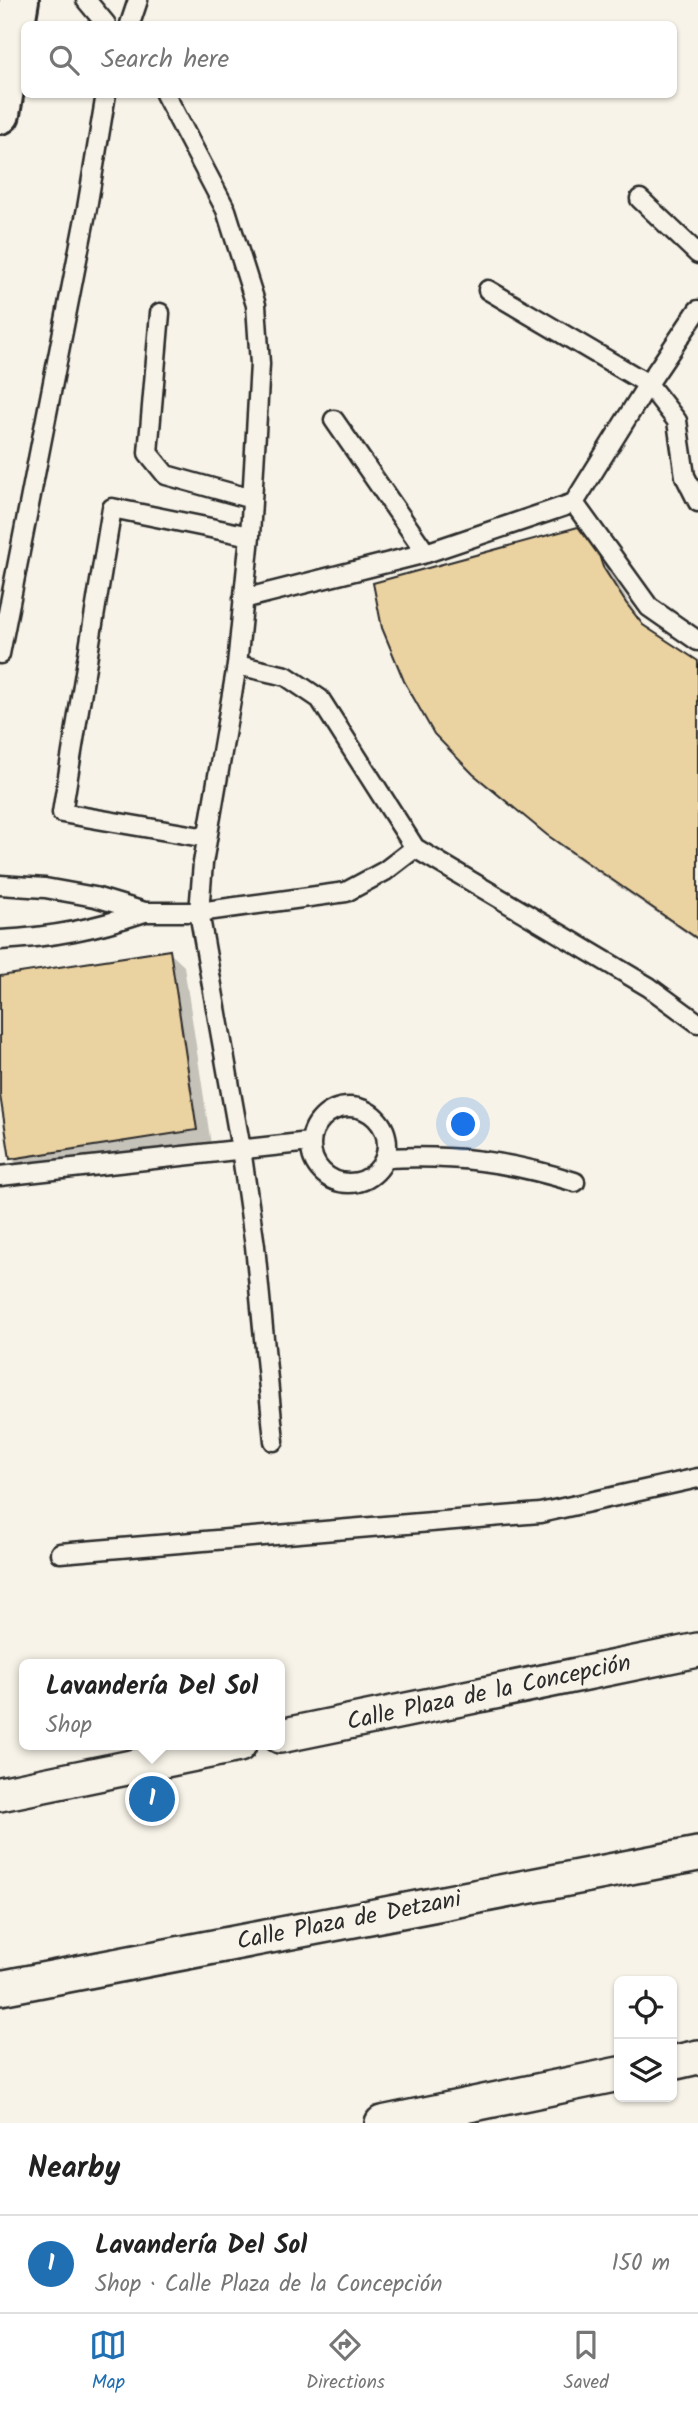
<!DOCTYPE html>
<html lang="en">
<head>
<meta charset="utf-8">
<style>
	:root { --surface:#fff; --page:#f6f6f6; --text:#222; --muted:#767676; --line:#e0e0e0; --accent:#1f6fb2 }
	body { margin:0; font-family:Kalam,sans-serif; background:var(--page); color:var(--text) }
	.controls { position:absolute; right:21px; bottom:21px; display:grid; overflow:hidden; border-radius:10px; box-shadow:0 2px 5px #0004 }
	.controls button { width:63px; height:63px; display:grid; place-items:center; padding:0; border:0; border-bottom:2px solid var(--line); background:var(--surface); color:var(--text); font:35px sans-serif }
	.you { position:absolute; left:464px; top:1125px; width:24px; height:24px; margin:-18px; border:5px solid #fff; border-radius:50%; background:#1a73e8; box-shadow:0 0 0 10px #1a73e833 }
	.badge { display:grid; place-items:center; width:46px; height:46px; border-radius:50%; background:var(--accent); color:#fff; font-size:23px; font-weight:700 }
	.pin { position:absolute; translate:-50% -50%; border:4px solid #fff; box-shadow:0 2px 7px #0006 }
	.popup { position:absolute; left:19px; top:1659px; width:266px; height:91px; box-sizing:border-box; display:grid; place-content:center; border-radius:10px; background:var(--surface); filter:drop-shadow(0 2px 5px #0005); font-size:23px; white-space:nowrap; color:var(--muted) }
	.popup b { font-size:26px; color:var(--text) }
	.popup::after { content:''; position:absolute; left:50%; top:100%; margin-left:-14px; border:14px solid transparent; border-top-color:var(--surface) }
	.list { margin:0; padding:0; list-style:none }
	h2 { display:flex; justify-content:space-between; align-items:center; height:91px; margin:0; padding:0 28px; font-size:30px }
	h2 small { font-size:23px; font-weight:400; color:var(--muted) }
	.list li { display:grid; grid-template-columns:46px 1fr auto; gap:21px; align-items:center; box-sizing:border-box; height:98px; padding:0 28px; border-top:2px solid var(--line) }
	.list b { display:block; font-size:26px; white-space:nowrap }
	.list p { margin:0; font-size:23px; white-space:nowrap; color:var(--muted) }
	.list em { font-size:23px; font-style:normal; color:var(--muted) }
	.icon { flex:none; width:38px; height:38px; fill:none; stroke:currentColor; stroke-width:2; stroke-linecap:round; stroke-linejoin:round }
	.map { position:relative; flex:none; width:698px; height:2123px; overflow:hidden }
	.search { position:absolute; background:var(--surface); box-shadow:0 2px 5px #0004; left:21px; right:21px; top:21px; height:77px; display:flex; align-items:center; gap:18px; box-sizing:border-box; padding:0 24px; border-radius:10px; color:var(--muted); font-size:26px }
	.sheet { height:189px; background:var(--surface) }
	nav { display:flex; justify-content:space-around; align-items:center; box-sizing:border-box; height:98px; border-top:2px solid var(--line); background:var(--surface); font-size:19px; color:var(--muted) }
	nav a { display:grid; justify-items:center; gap:4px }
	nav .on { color:var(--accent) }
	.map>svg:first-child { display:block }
	.shadow { fill:#0003 }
	.building { fill:#ebd2a1; stroke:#2b2b2b; stroke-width:2 }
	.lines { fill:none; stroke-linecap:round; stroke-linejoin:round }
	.lane-casing { stroke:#2b2b2b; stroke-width:23 }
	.street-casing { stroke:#2b2b2b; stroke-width:38 }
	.secondary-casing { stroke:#2b2b2b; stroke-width:44 }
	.lane { stroke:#f7f3e8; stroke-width:18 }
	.street { stroke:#f7f3e8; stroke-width:33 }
	.secondary { stroke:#f7f3e8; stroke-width:38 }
	.labels { text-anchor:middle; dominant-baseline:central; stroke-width:5; stroke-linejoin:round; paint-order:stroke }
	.street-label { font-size:24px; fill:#2b2b2b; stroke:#f7f3e8 }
</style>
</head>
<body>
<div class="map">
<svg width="698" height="2123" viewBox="0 0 698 2123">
	<rect width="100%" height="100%" fill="#f7f3e8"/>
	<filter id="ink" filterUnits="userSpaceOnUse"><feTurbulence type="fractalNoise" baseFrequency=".0143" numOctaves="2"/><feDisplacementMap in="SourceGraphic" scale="14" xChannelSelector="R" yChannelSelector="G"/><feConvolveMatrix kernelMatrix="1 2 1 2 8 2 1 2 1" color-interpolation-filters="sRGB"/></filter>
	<g filter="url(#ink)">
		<!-- shadow -->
		<path class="shadow" d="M603,540L617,583L640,620L648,631L698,663V941L564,849L490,789L436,733Z
			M169,952L184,966L211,1144L26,1172L11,1158L0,1083V978Z"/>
		<!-- building -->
		<path class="building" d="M589,524L603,567L626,603L643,625L698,661V939L547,835L473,774L434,734L404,681L382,628L373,583Z
			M170,950L197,1130L10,1159L0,1095V976Z"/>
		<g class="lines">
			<!-- lane casing -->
			<g class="lane-casing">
				<path id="lane" d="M86,0L106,24
					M130,24L138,0
					M165,94L226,210L256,305L260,364L250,536L237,665L203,863L199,912L241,1149L255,1246L274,1441
					M640,199L698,254
					M488,290L648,384L677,421L685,476L698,502
					M160,313L148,453L166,475L252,499
					M334,420L426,553
					M574,503L649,607L698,641
					M243,599L426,553L574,503L648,384L698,310
					M0,654L87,208L106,94
					M237,665L286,676L320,699L415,848L649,987L698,1023
					M207,838L62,813L112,508L250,536
					M0,885L45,888L95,897L145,912H199L346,892L385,871L415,848
					M0,940C54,937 93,929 145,912
					M311 1145a38 38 0 1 1 76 0a38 38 0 1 1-76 0Z
					M386,1158C457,1155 507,1161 575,1182
					M0,1176L310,1142
					M60,1553L540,1513L698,1478"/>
			</g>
			<!-- street casing -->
			<g class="street-casing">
				<path id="street" d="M280,1736L698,1650
					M0,1794L239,1745
					M0,1988L698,1854
					M672,2063L698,2057
					M382,2123L619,2074"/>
			</g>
			<!-- secondary casing -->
			<g class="secondary-casing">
				<path id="secondary" d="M0,114L19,0"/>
			</g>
			<!-- lane -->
			<use href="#lane" class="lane"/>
			<!-- street -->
			<use href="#street" class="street"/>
			<!-- secondary -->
			<use href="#secondary" class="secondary"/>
		</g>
	</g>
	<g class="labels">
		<!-- street labels -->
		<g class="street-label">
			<text transform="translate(489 1693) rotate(-12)">Calle Plaza de la Concepción</text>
			<text transform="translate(349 1921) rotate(-11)">Calle Plaza de Detzani</text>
		</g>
	</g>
</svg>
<div class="controls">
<button><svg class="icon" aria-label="locate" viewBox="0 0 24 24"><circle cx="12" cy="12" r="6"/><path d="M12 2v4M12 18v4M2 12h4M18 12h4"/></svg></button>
<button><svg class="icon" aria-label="layers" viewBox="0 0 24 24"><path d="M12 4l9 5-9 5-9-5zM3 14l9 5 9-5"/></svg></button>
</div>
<div class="you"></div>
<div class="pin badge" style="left:152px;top:1799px">1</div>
<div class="popup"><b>Lavandería Del Sol</b>Shop</div>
<div class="search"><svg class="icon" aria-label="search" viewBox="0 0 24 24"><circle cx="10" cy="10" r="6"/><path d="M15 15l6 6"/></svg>Search here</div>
</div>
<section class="sheet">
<h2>Nearby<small></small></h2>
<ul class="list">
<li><span class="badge">1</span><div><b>Lavandería Del Sol</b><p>Shop · Calle Plaza de la Concepción</p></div><em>150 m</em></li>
</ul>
</section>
<nav>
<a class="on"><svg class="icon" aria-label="map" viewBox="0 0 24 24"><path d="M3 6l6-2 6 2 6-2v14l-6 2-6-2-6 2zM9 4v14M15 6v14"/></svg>Map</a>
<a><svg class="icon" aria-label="directions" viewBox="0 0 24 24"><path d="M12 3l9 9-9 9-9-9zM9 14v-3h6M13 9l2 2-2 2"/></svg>Directions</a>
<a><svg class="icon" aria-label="saved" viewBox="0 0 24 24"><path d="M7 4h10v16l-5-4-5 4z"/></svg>Saved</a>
</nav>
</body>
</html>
